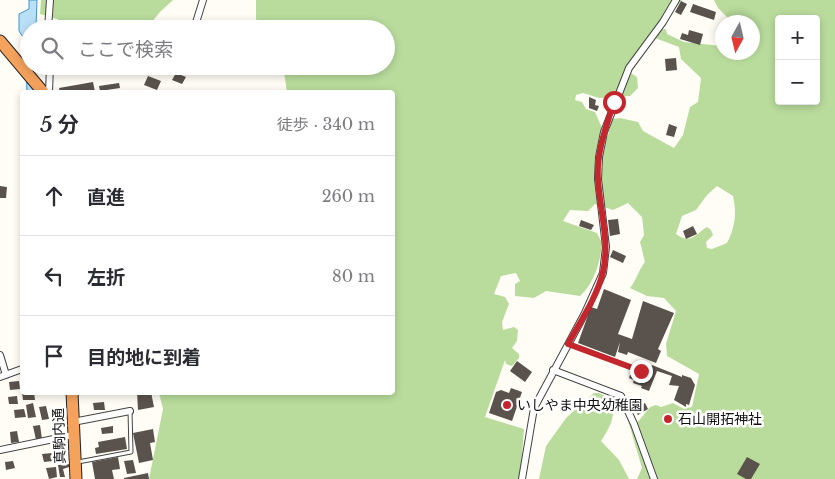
<!DOCTYPE html>
<html lang="ja">
<head>
<meta charset="utf-8">
<style>
	:root { --surface:#fff; --page:#f7f7f7; --text:#2b2b33; --muted:#7c7c81; --line:#e1e1e2 }
	body { margin:0; font-family:"Libre Baskerville","Noto Sans JP",serif; background:var(--page); color:var(--text) }
	.controls { position:absolute; right:15px; top:15px; display:grid; overflow:hidden; border-radius:5px; box-shadow:0 2px 8px #0003 }
	.controls button { width:45px; height:45px; display:grid; place-items:center; padding:0; border:0; border-bottom:1px solid var(--line); background:var(--surface); color:var(--text); font:25px sans-serif }
	.compass { position:absolute; left:715px; top:15px; width:45px; height:45px; border-radius:50%; background:var(--surface); box-shadow:0 2px 8px #0003; rotate:188deg }
	.stop { position:absolute; width:15px; height:15px; margin:-11px; border:4px solid #c4262e; border-radius:50%; background:#fff }
	.stop.end { background:#c4262e; border-color:#fff; box-shadow:0 1px 5px #0008 }
	.list { margin:0; padding:0; list-style:none }
	h2 { display:flex; justify-content:space-between; align-items:center; height:65px; margin:0; padding:0 20px; font-size:21px }
	h2 small { font-size:16px; font-weight:400; color:var(--muted) }
	.list li { display:grid; grid-template-columns:32px 1fr auto; gap:15px; align-items:center; box-sizing:border-box; height:80px; padding:0 20px; border-top:1px solid var(--line) }
	.list b { display:block; font-size:19px; white-space:nowrap }
	.list em { font-size:16px; font-style:normal; color:var(--muted) }
	.icon { flex:none; width:28px; height:28px; fill:none; stroke:currentColor; stroke-width:2; stroke-linecap:round; stroke-linejoin:round }
	.map { position:relative; flex:none; width:835px; height:479px; overflow:hidden }
	.search { position:absolute; background:var(--surface); box-shadow:0 2px 8px #0003; left:20px; top:20px; width:375px; height:55px; display:flex; align-items:center; gap:12px; box-sizing:border-box; padding:0 18px; border-radius:28px; color:var(--muted); font-size:19px }
	.panel { position:absolute; background:var(--surface); box-shadow:0 2px 8px #0003; left:20px; top:90px; width:375px; height:305px; border-radius:5px }
	.map>svg:first-child { display:block }
	.forest { fill:#b9dc9c; fill-rule:evenodd }
	.water { fill:#b9e0f7; stroke:#3f96cf }
	.building { fill:#5a524d }
	.lines { fill:none; stroke-linecap:round; stroke-linejoin:round }
	.lane-casing { stroke:#444; stroke-width:5 }
	.street-casing { stroke:#444; stroke-width:8 }
	.highway-casing { stroke:#222; stroke-width:13 }
	.lane { stroke:#fff; stroke-width:3 }
	.street { stroke:#fff; stroke-width:6 }
	.highway { stroke:#f5a25d; stroke-width:11 }
	.route { stroke:#c4262e; stroke-width:6 }
	.poi-dot { fill:#c4262e; stroke:#fff; stroke-width:2 }
	.labels { text-anchor:middle; dominant-baseline:central; stroke-width:5; stroke-linejoin:round; paint-order:stroke }
	.poi-label { font-size:14px; fill:#111; stroke:#fff; text-anchor:start }
	.street-label { font-size:14px; fill:#111; stroke:#fff }
</style>
</head>
<body>
<div class="map">
<svg width="835" height="479" viewBox="0 0 835 479">
	<rect width="100%" height="100%" fill="#fffdf5"/>
	<!-- forest -->
	<path class="forest" d="M41,0H173L160,12L146,29H70L57,19L40,14Z
		M256,0H682L629,62L626,70L637,77L638,88L630,96L599,98L583,93L576,95L575,100L582,102L586,109L595,112L602,128L600,139L608,135L612,119L620,118L638,122L643,131L674,148L683,135L690,107L698,102L701,78L681,59L679,47L655,38L660,30L666,29L667,34L684,42L722,46V52H752V22H732L718,8L714,0H835V479H637L642,468L627,417L637,423L650,407L656,405L661,407L673,403L684,409L692,407L699,374L667,356L666,344L676,311L664,298L647,296L630,288C637,279 638,271 645,262L640,242L644,235L642,217L628,203L613,210L595,204L588,211L570,210L563,221L597,233L602,243C601,260 594,284 580,296L546,291L534,298L515,296V284L520,281L516,273L501,276L494,294L505,297L509,304L502,322L503,330L514,327L518,330L517,341L512,348L519,354V358L512,366L506,364L505,360L485,417L524,429L520,479H149L163,409L159,393L392,392V92H287L283,66H386V29H262L256,19ZM779,19H816V101H779ZM717,186L733,196C737,214 735,227 727,243L712,249L707,248L706,242L713,235L711,230L707,227C694,235 691,245 676,234L682,216L696,210L707,195Z
		M594,393H599L611,399C616,417 611,425 601,441L619,460L629,479H539L546,446L566,418Z"/>
	<!-- water -->
	<path class="water" d="M29,0H37L36,26L29,29V66H33L35,92H27L25,40L19,31V14L29,9Z"/>
	<!-- building -->
	<path class="building" d="M681,1L687,4L681,15L675,12Z
		M693,4L716,12L714,20L690,12Z
		M689,30L703,34L700,45L680,39L682,33L688,35Z
		M676,58L677,70L666,71L665,59Z
		M176,73L186,77L182,84L172,80Z
		M148,76L161,81L157,90L144,85Z
		M93,82L95,92H60L59,88Z
		M119,83L120,88L100,91L99,86Z
		M589,97L596,100L595,105L599,106L597,111L589,108Z
		M669,124L677,127L674,137L666,135Z
		M0,186L7,187L6,198H0Z
		M618,219L620,234L610,236L608,220Z
		M581,220L594,225L591,230L579,226Z
		M693,226L697,234L686,239L683,231Z
		M613,250L626,256L623,263L610,257Z
		M604,289L631,300L618,334L632,339L643,301L674,313L658,349L661,351L656,363L628,352L627,355L618,352L620,342L615,357L578,343L591,307L597,309Z
		M517,361L532,372L525,382L510,371Z
		M652,365L682,377V375L691,378L695,385L689,405L686,404V407L674,400L679,386L669,385L672,376L657,371L649,391L641,388L642,386L633,383L634,380L629,378L630,375L643,377L645,373L648,375Z
		M19,381L20,389L10,390L9,382Z
		M511,388L522,392L512,421L489,413L496,392L501,390L509,393Z
		M22,392H34L35,400H23Z
		M137,392H151L154,407L138,410Z
		M17,396L18,404H9L8,397Z
		M104,402L105,410H94L93,403Z
		M33,403L36,417L28,418L26,405Z
		M645,403L648,409L638,415L634,409Z
		M46,406L49,419L42,420L39,407Z
		M24,409L26,417L15,418L14,410Z
		M40,425L42,439L36,440L33,426Z
		M113,426V433L102,434L101,428Z
		M153,429L155,442L150,443L153,460L139,463L133,433Z
		M17,431L19,442L11,443L10,432Z
		M125,437L127,449L96,454L95,448L99,447L98,442Z
		M61,444L63,451L54,452L53,445Z
		M52,453L53,461L44,462L42,454Z
		M118,457L120,469L112,470L114,479H95L92,462Z
		M747,457L760,464L751,479H746L737,474Z
		M133,460L136,473L127,474L124,461Z
		M13,461L15,468L6,470L5,462Z
		M69,464V467L63,469L65,477H60L58,465Z
		M56,467L57,477L49,479L46,468Z
		M148,473L149,479H124V478Z"/>
	<g class="lines">
		<!-- lane casing -->
		<g class="lane-casing">
			<path id="lane" d="M569,344L641,371
				M78,462L131,452L130,411"/>
		</g>
		<!-- street casing -->
		<g class="street-casing">
			<path id="street" d="M48,24L64,29
				M48,29L50,0
				M194,29L203,0
				M49,92L50,66
				M0,355L6,375
				M553,370L621,396L634,424L654,479
				M0,377L22,369
				M73,422L130,411
				M0,450L73,435
				M522,479L534,408L585,313L603,273L606,247L598,179L599,157L604,132L629,68L663,22L676,0"/>
		</g>
		<!-- highway casing -->
		<g class="highway-casing">
			<path id="highway" d="M0,41L43,92
				M72,392L76,479"/>
		</g>
		<!-- lane -->
		<use href="#lane" class="lane"/>
		<!-- street -->
		<use href="#street" class="street"/>
		<!-- highway -->
		<use href="#highway" class="highway"/>
	</g>
	<g class="lines">
		<!-- route -->
		<path class="route" d="M614,102C606,127 596,153 598,180C600,211 610,241 603,272C597,297 580,322 568,344L641,371"/>
	</g>
	<!-- markers -->
	<g class="poi-dot">
		<circle cx="507" cy="405" r="5"/>
		<circle cx="668" cy="419" r="5"/>
	</g>
	<g class="labels">
		<!-- poi labels -->
		<g class="poi-label">
			<text x="517" y="405">いしやま中央幼稚園</text>
			<text x="678" y="419">石山開拓神社</text>
		</g>
		<!-- street labels -->
		<g class="street-label">
			<text transform="translate(59 436) rotate(-92)">真駒内通</text>
		</g>
	</g>
</svg>
<div class="controls">
<button>+</button>
<button>−</button>
</div>
<svg class="compass" viewBox="-18 -18 36 36"><path d="M0-13l5 13h-10z" fill="#e53935"/><path d="M0 13l5-13h-10z" fill="#7c7c81"/></svg>
<div class="stop" style="left:614px;top:102px"></div>
<div class="stop end" style="left:641px;top:371px"></div>
<div class="search"><svg class="icon" aria-label="search" viewBox="0 0 24 24"><circle cx="10" cy="10" r="6"/><path d="M15 15l6 6"/></svg>ここで検索</div>
<section class="panel">
<h2>5 分<small>徒歩 · 340 m</small></h2>
<ul class="list">
<li><svg class="icon" aria-label="ahead" viewBox="0 0 24 24"><path d="M12 20V5M6 11l6-6 6 6"/></svg><div><b>直進</b></div><em>260 m</em></li>
<li><svg class="icon" aria-label="left" viewBox="0 0 24 24"><path d="M17 20v-9H6M10 6l-5 5 5 5"/></svg><div><b>左折</b></div><em>80 m</em></li>
<li><svg class="icon" aria-label="arrive" viewBox="0 0 24 24"><path d="M6 21V4h12l-3 4 3 4H6"/></svg><div><b>目的地に到着</b></div></li>
</ul>
</section>
</div>
</body>
</html>
